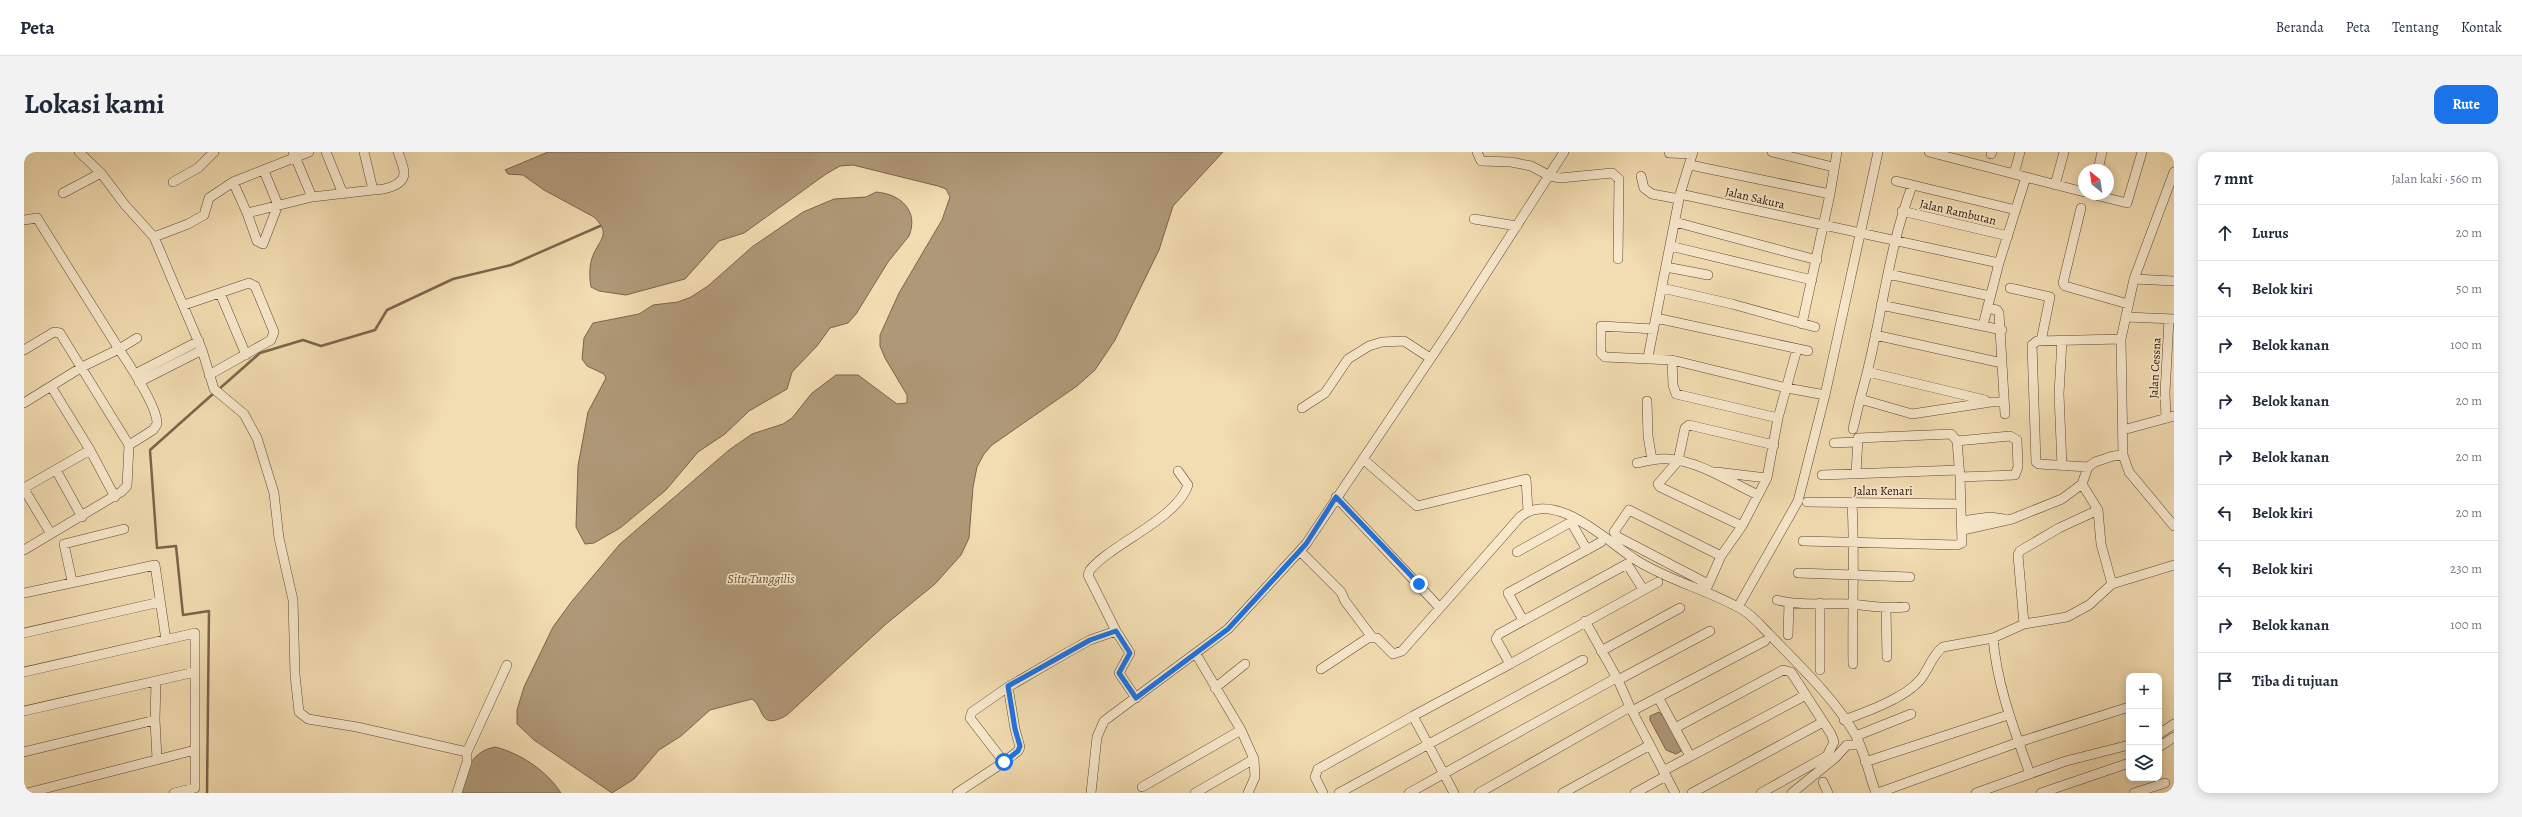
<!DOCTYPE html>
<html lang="id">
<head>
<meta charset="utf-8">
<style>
	:root { --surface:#fff; --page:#f2f2f3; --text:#1f2937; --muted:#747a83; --line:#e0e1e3; --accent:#1a73e8 }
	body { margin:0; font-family:Alegreya,serif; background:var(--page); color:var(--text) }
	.controls { position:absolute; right:12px; bottom:12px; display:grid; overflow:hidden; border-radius:8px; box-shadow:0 2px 10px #0003 }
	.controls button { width:36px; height:36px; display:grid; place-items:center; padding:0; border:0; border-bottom:1px solid var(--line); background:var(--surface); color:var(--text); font:20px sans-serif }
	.compass { position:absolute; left:2054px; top:12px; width:36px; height:36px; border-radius:50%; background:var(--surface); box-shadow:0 2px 10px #0003; rotate:330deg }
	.stop { position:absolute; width:12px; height:12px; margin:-9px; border:3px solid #1a73e8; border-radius:50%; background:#fff }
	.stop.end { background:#1a73e8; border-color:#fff; box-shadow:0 1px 4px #0008 }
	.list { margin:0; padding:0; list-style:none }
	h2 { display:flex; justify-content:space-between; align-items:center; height:52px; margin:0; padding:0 16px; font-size:17px }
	h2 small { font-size:13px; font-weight:400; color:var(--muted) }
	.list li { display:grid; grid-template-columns:26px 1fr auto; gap:12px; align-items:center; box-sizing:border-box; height:56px; padding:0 16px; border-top:1px solid var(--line) }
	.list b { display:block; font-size:15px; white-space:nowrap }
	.list em { font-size:13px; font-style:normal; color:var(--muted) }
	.icon { flex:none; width:22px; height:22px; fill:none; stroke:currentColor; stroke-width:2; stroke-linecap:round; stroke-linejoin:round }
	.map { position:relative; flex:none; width:2150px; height:641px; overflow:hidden; border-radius:12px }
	header { display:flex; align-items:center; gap:24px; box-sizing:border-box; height:56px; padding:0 20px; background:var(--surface); border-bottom:1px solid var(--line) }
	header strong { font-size:19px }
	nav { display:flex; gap:22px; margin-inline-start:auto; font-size:14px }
	.intro { display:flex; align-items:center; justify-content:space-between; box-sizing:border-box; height:96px; padding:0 24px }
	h1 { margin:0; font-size:28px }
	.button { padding:10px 18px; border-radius:12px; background:var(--accent); color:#fff; font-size:14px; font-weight:700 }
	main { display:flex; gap:24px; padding:0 24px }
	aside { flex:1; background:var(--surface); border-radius:12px; box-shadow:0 2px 10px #0003 }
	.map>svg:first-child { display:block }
	.water { fill:#af9878; stroke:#7b644c }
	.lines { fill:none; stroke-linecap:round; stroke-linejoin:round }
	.stream { stroke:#7b644c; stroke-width:2.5 }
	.street-casing { stroke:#5e4733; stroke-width:10 }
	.street { stroke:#f7e8cc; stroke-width:9 }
	.route { stroke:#1a73e8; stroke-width:5 }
	.labels { text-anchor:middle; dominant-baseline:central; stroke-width:3.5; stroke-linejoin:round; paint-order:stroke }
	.street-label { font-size:12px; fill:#2d1509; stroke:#f7e8cc }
	.water-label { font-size:13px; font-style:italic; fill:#614935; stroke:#f7e8cc }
</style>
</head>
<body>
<header>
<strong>Peta</strong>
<nav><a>Beranda</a><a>Peta</a><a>Tentang</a><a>Kontak</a></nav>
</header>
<div class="intro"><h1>Lokasi kami</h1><a class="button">Rute</a></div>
<main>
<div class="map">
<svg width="2150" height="641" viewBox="0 0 2150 641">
	<rect width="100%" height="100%" fill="#f2dcb1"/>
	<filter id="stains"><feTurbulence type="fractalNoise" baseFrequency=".005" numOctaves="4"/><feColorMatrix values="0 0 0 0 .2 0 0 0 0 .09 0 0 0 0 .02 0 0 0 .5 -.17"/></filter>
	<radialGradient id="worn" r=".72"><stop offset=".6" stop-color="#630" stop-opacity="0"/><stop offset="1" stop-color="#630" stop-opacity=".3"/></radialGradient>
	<!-- water -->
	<path class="water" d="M524,0H1199L1149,54L1135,98L1091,188L1071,218L1053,234L968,293L960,302L953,315L949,335L945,386L937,403L911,432L862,472L763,563C734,580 741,555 728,547L686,558L657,584L635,598L610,627L588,641L510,588L493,572V558L500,535L529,475L548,449L596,392L705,298L728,282L759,272L768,266L788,241L812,223H834L873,252L883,251V243L861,206L856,194V183L875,141L918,68L926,45L922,37L914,34L829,13L816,14L802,22L720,81L695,89L661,127L602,143L575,139L567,135C565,123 565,112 570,101C578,85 586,81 570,65L520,38L499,23L484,22L481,18Z
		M852,40C877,42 895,59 885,84L864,110L832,162L824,171L806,176L793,194L768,220L763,237L725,259L701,282L674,300L642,338L596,376L570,391L561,392L552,375L554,314L564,260L582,226L580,222L563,214L558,207L560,186L569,171L615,162L629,153L654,150L667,145L684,134L728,95L779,60L810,47L842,45Z
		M1635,560L1640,565L1659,598L1652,602L1642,598L1626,568V564Z
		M471,595C496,601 523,619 537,641H436C442,619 446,600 471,595Z"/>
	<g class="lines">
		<!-- stream -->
		<path class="stream" d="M194,238L236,201L279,188L297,194L351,178L363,158L429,127L487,113L576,74
			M183,641L185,459L159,463L152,394L133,396L126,298L190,241"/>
		<!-- street casing -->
		<g class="street-casing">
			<path id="street" d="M55,0L77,21L101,53L130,85L178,198L190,237L220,262L233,286L250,341L255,386L269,448L271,523L275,560L284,567L333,575L443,600
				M269,0L288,45L349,38L340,0
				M302,0L319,42
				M1453,0L1457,9L1487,10L1507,14L1526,24L1536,26L1588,21L1595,27L1594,107
				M1748,0L1809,15
				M1905,0L2060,40
				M1645,1L1668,2
				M1967,2L1968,0
				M1666,13L1806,42L1778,172
				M2074,18L2078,0
				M2150,20L2110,127L2097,187L2099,303L2105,320L2150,374
				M1990,22L1996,0
				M1617,24L1620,36L1628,42L1655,47
				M1872,29L1992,58
				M149,30L174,16L190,0
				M209,30L223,61L288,45
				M2031,33L2040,0
				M1888,34C1862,103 1857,177 1836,247L1888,262L1967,250H1979
				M349,38C359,38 380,34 380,21C380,15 376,6 374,0
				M39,41L77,21
				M1656,42L1975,111
				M1806,42L1813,0
				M2067,42L2103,51L2118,0
				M2057,56L2039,131L2041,134L2104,152
				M1878,59L1984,84
				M223,61L233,89L239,92L254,53L240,19
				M1450,67L1493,74
				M0,68L13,66L95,197L58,215L0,251
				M1651,70L1793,108
				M130,85L164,72L180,63L185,46L209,30L285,0
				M1646,94L1788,128
				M1642,115L1684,123
				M1864,122L1966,144
				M2110,127L2150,129
				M1638,136L1708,152L1791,175
				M1986,136L2026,145L2017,189
				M196,141L222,203
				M160,153L225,131L231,134L250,180L247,188L185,223
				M1857,153L1978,178
				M1963,156L1973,158L1975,161L1981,262
				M2102,165L2150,167
				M1632,166L1784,199
				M1959,173L1975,111L2002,25
				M1630,177L1577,174V201L1581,205L1648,208L1763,236L1801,243
				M1851,183L1978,211
				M0,198L30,180L36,181L105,293L103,334L97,340L0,398
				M1624,205L1656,42L1669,0
				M1648,208L1649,233L1652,242L1754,266
				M1844,220L1961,248
				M111,222L175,189
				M115,230L178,198
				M1623,249L1624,284L1628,308
				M1278,256L1301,241L1324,207L1345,194L1358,190L1380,189L1406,206
				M2142,266L2141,241L2145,167
				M1829,277L1836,247
				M2099,278L2150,264
				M1933,289L1986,284L1993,288L1994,315L1991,323L1936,325
				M1810,291L1832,290
				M105,293L129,278L133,272C134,255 105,212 95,197L113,186
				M66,298L91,345
				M1339,307L1393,354L1502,327L1504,359
				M1613,311C1623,309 1634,306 1644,307C1675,309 1706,330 1734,343
				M2038,314L2035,242L2038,188
				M2064,315L2015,312L2012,310L2008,193L2013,189L2097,187
				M32,318L58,365
				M1692,320L1743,326
				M1798,323L1935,318
				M2058,332L2074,358L2077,392L2088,432
				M0,336L66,298L28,236
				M0,337L27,382
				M1312,345L1415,455
				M1783,350L1936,352
				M1828,351C1831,405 1828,458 1829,512
				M1937,369L1966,365L1980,367
				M1718,374L1636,335L1634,332L1654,309L1661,276L1665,273L1750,293
				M1939,378L1988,367L2038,347L2058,332L2064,315L2071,310L2089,304L2099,303
				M1779,389L1933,393L1938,391L1936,325L1933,289L1927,282L1834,286L1832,322
				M1276,399L1317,440L1321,449L1348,485
				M1493,400L1547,370L1563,398
				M1774,421L1886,425
				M48,429L40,392L100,377
				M1684,432L1594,385L1590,380L1605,358L1697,404
				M1681,440L1697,404L1718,374L1743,326L1754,266L1773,197
				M0,441L131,413L142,488
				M1753,448C1777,454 1803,451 1828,452C1846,454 1862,457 1881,455
				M1796,451V518
				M1714,455L1774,349L1801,243L1854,0
				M1862,457L1863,505
				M1499,468L1484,441L1577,390
				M2000,472L1994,403L1996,399L2035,376L2074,358
				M1092,479L1064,423L1066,418C1087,392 1153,367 1164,333L1154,319
				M0,481L136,450
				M1764,483L1765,451
				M1969,486C1973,534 1990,577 2006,622
				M1577,499L1656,456
				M1172,502L1217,578L1230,607L1231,625L1224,641
				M1486,512L1634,430
				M1297,517L1344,486H1353L1369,502L1378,499L1496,365C1531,336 1585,391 1612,408C1645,429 1685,438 1719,458C1729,464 1738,475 1746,483C1773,511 1813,549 1832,584C1841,601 1845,623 1852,641
				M0,520L171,481V636L150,641
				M1594,528L1686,479
				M1191,536L1221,512
				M1634,545L1666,604
				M1606,555L1651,641
				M0,559L171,520
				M1608,559L1741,489
				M1389,564L1486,512L1472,487L1475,482L1603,412L1619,437
				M131,568L132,529
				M1820,568C1842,560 1881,546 1896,528C1905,517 1908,503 1919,495L1969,486L2000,472L2043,465L2065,453L2088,432L2150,413
				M1651,576L1759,518L1767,520L1807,582L1810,590L1803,604L1737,641
				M2135,582L2150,572
				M1832,584L1887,562
				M2135,595L2150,585
				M0,600L131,568L133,607
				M980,610L994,599L996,595L991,577L984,535
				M1841,610L1984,563
				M1639,619L1782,543
				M1799,630L1804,641
				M1118,635L1217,578
				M3,641L171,598
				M433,641L443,610V600L483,513
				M933,641L980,610L946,566L948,560L984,535L1039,503L1066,488L1092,479L1106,501L1095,521L1112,546
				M1067,641L1073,585L1080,569L1204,477L1282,392L1427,176L1540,0
				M1171,641L1230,607
				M1299,641L1291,625L1294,617L1389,564L1430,641
				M1315,641L1559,508
				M1385,641L1592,526
				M1455,641L1606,555L1594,528L1561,469
				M1539,641L1626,593
				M1611,641L1642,624
				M1668,641L1799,570
				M1768,641L1811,606L1823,593H1835
				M1854,641L1995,590L2105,555
				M1952,641L2042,609L2105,593
				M2017,641L2105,611
				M2110,641L2141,631"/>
		</g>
		<!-- street -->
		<use href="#street" class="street"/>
	</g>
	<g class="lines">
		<!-- route -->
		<path class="route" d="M980,610L994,599L996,594L991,577L984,534L1066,488L1092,479L1106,501L1095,521L1112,546L1204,477L1282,392L1312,345L1395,432"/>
	</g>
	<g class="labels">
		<!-- street labels -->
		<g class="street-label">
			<text transform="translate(1731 46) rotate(13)">Jalan Sakura</text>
			<text transform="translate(1934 60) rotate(13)">Jalan Rambutan</text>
			<text transform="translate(2131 216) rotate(-87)">Jalan Cessna</text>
			<text x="1859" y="339">Jalan Kenari</text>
		</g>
		<!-- water labels -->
		<g class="water-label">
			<text x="737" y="426">Situ Tunggilis</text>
		</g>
	</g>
	<rect width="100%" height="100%" filter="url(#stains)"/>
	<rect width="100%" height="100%" fill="url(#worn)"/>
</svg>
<div class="controls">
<button>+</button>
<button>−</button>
<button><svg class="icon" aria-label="layers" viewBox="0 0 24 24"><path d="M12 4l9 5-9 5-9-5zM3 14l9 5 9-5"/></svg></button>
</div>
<svg class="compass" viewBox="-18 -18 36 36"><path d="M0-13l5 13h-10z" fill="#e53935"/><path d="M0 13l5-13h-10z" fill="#747a83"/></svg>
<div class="stop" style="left:980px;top:610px"></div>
<div class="stop end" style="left:1395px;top:432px"></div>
</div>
<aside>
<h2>7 mnt<small>Jalan kaki · 560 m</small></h2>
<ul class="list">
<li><svg class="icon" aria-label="ahead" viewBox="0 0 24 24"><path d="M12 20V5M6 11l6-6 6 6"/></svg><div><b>Lurus</b></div><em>20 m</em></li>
<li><svg class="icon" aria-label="left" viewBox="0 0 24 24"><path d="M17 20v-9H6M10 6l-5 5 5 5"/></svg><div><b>Belok kiri</b></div><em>50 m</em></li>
<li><svg class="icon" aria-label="right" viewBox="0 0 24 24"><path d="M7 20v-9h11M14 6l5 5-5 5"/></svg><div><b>Belok kanan</b></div><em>100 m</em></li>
<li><svg class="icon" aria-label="right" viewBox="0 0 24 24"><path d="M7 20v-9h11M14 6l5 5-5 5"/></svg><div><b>Belok kanan</b></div><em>20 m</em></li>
<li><svg class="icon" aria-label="right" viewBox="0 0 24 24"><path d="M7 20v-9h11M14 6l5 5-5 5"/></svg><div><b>Belok kanan</b></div><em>20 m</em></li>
<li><svg class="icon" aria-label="left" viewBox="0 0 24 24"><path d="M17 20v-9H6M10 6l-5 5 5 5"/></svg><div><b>Belok kiri</b></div><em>20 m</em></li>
<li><svg class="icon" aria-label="left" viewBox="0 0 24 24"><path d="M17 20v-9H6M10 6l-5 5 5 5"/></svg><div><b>Belok kiri</b></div><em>230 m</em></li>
<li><svg class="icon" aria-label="right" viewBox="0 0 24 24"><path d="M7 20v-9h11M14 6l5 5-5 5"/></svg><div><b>Belok kanan</b></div><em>100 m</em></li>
<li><svg class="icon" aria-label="arrive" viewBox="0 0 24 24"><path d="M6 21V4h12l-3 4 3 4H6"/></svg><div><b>Tiba di tujuan</b></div></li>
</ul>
</aside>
</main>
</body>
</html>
